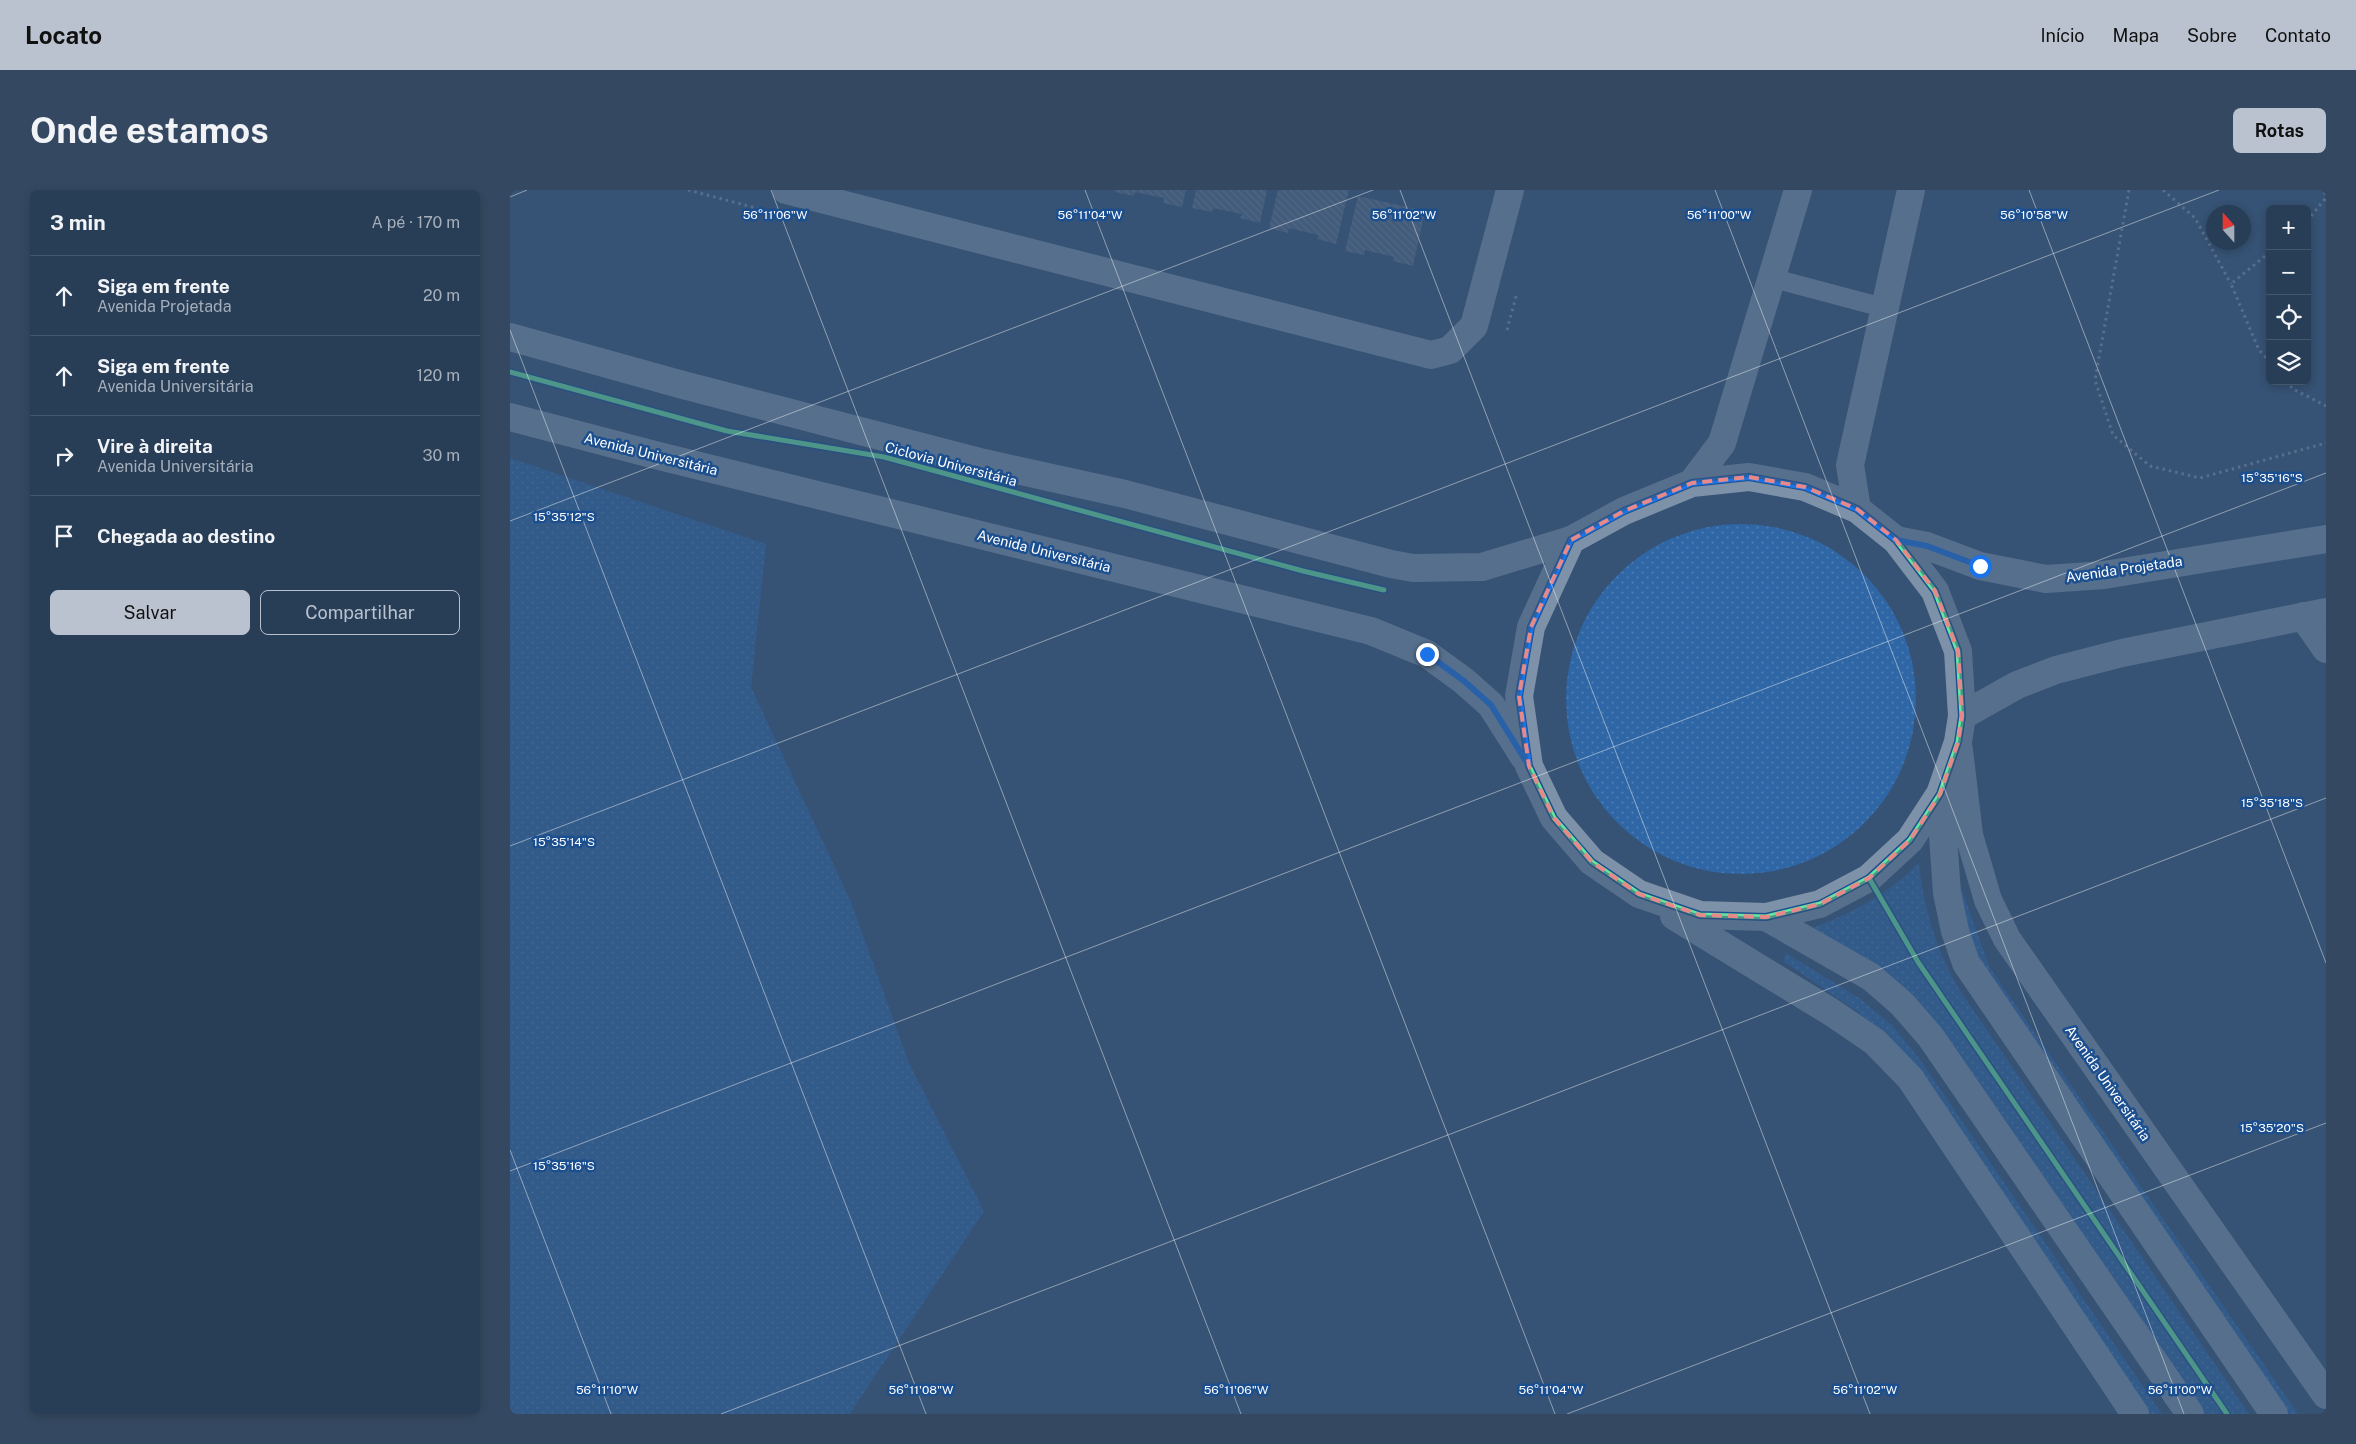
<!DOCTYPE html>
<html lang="pt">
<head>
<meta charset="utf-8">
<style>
	:root { --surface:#283e57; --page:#344961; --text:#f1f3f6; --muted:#a5aeba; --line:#44576d; --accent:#b9c2ce }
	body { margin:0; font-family:"Public Sans",sans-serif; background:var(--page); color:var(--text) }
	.controls { position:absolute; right:15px; top:15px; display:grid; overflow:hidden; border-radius:8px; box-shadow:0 2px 8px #0003 }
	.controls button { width:45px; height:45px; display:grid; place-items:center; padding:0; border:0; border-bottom:1px solid var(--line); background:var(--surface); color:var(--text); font:25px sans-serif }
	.compass { position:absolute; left:1696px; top:15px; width:45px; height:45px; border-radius:50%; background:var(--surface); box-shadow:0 2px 8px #0003; rotate:339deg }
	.stop { position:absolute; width:15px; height:15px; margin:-11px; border:4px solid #1a73e8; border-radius:50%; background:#fff }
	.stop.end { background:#1a73e8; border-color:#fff; box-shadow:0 1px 5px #0008 }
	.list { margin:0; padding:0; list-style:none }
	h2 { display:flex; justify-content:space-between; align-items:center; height:65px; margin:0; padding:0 20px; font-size:21px }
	h2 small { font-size:16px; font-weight:400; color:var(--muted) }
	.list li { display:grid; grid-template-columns:32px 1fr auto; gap:15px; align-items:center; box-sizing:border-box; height:80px; padding:0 20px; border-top:1px solid var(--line) }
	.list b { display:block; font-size:19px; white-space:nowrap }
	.list p { margin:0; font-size:16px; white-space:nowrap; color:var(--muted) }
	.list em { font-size:16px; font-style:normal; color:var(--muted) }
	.actions { display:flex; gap:10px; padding:15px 20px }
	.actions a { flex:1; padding:11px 0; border:1px solid var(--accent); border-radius:8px; text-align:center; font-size:18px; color:var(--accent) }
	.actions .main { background:var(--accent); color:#111 }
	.icon { flex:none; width:28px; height:28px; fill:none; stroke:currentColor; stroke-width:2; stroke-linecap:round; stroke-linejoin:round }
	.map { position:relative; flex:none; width:1816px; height:1224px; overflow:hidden; border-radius:8px }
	header { display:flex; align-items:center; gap:30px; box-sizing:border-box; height:70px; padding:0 25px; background:var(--accent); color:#111 }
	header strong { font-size:24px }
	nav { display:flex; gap:28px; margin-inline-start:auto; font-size:18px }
	.intro { display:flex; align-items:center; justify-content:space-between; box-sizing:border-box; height:120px; padding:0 30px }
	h1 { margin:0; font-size:35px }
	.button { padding:12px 22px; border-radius:8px; background:var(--accent); color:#111; font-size:18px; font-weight:700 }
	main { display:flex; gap:30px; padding:0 30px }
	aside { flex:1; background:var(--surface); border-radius:8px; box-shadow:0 2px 8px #0003 }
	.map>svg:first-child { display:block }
	.grass { fill:url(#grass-dots) }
	.building { fill:url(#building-back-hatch) }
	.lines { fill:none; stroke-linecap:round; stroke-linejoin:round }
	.path { stroke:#7d92a8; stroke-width:3; stroke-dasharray:2.5 4; stroke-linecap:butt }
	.lane { stroke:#7d92a8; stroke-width:19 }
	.street { stroke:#7d92a8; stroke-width:28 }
	.cycleway-casing { stroke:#1b4f8f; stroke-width:8 }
	.cycleway { stroke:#66e7a1; stroke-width:5 }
	.route { stroke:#1a73e8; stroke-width:6 }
	.marked { fill:none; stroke:#e88989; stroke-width:4; stroke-dasharray:10 6; stroke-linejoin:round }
	.ticks { fill:none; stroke:#fff; stroke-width:1; stroke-opacity:0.45 }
	.labels { text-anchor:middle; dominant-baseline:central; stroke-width:5; stroke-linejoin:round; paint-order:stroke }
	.street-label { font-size:14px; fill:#fff; stroke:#1b4f8f }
	.ticks-label { font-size:12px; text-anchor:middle; fill:#fff; stroke:#1b4f8f; stroke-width:5; stroke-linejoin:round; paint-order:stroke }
</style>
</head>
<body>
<header>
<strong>Locato</strong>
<nav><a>Início</a><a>Mapa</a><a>Sobre</a><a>Contato</a></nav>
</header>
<div class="intro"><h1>Onde estamos</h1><a class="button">Rotas</a></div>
<main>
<aside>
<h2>3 min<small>A pé · 170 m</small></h2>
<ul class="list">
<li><svg class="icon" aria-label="ahead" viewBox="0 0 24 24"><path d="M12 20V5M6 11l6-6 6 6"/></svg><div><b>Siga em frente</b><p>Avenida Projetada</p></div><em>20 m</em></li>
<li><svg class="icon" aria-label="ahead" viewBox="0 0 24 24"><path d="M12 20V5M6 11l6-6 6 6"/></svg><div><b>Siga em frente</b><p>Avenida Universitária</p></div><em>120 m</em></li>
<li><svg class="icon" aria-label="right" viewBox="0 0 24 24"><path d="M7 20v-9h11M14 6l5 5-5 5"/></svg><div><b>Vire à direita</b><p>Avenida Universitária</p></div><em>30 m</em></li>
<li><svg class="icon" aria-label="arrive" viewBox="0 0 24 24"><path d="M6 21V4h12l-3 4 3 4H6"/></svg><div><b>Chegada ao destino</b></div></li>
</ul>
<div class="actions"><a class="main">Salvar</a><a>Compartilhar</a></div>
</aside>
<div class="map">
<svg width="1816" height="1224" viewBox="0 0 1816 1224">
	<defs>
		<pattern id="grass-dots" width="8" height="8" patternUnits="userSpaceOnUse" patternTransform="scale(1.25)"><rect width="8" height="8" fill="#2f66a5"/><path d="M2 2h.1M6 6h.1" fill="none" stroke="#4e7db2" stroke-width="1.8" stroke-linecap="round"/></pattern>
		<pattern id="building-back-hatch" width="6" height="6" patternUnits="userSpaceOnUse" patternTransform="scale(1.25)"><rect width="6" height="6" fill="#526984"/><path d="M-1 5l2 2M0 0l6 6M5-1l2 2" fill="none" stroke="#6c8096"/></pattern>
	</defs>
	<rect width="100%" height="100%" fill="#365274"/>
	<!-- grass -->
	<path class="grass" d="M0,268L256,354L241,497L341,712L399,873L474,1021L340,1224H0Z
		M1056 509a175 175 0 1 1 350 0a175 175 0 1 1-350 0Z
		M1441,670L1480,778L1788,1224H1773L1461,763Z
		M1409,673C1413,716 1426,758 1447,796L1739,1224H1688L1427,842L1297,740C1344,722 1372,708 1409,673Z
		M1276,763L1349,808L1382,835L1409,868L1652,1224H1634L1369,842L1345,820L1273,771Z"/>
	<!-- building -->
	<path class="building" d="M605,0H676L672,17L653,13L654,8L625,2L624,6L605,2Z
		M686,0H757L750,33L730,28L732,24L703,18L702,22L682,18Z
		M768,0H839L826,54L807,49L808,45L779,38L778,43L759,38Z
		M848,6L915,21L903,76L883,71L884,67L855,60L854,65L835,61Z"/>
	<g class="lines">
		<!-- path -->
		<path class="path" d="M178,0L250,19
			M1619,0L1585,190L1603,245L1640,276L1690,288L1816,253
			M1653,0L1685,28L1721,94
			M1797,31L1815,9V0
			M1760,62L1721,94L1749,160L1760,172
			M997,140L1007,103
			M1776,191L1783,199L1816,216"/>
		<!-- lane -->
		<path class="lane" d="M1262,88L1375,118"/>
		<!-- street -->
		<path class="street" d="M276,0L921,165L940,160L964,136L1000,0
			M0,147L173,195L474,273L615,304L881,374L903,378L972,377L1061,350
			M0,227L149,266L861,441L917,464L954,491L981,515L1014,567
			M1239,287L1295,297L1347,319L1386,350L1425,401L1448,461L1452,526L1448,552L1430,604L1400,650L1359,688L1310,714L1256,727L1190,725L1129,704L1082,672L1044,628L1019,576L1009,506L1021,437L1061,350L1114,321L1182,293Z
			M1182,293L1212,253L1288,0
			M1347,319L1340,275L1401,0
			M1386,350L1417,356L1470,376L1536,389L1594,385L1816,349
			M1793,426L1816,459
			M1452,526L1507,495L1546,480L1612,463L1816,422
			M1449,560L1459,645L1478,710L1497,749L1816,1205
			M1430,604L1437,703L1445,741L1456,773L1764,1224
			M1164,726L1321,822L1365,852L1400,888L1625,1224
			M1256,727L1361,787L1392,814L1420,846L1680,1224"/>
		<!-- cycleway casing -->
		<g class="cycleway-casing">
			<path id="cycleway" d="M0,182L217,241L374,267L793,381L874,400
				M1239,287L1295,297L1347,319L1386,350L1425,401L1448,461L1452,526L1448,552L1430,604L1400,650L1359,688L1310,714L1256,727L1190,725L1129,704L1082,672L1044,628L1019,576L1009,506L1021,437L1061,350L1114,321L1182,293Z
				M1359,688L1408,772L1717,1224"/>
		</g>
		<!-- cycleway -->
		<use href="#cycleway" class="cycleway"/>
	</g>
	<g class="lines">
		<!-- route -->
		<path class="route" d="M917,464L954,491L981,515L1019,576L1009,506L1021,437L1061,350L1114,321L1182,293L1239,287L1295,297L1347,319L1386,350L1417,356L1470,376"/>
	</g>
	<!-- marked area -->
	<path d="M0 0H1816V1224H0ZM1239,287L1295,297L1347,319L1386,350L1425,401L1448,461L1452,526L1448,552L1430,604L1400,650L1359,688L1310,714L1256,727L1190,725L1129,704L1082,672L1044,628L1019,576L1009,506L1021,437L1061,350L1114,321L1182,293Z" fill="#365274" fill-opacity=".55" fill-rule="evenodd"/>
	<path class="marked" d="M1239,287L1295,297L1347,319L1386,350L1425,401L1448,461L1452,526L1448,552L1430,604L1400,650L1359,688L1310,714L1256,727L1190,725L1129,704L1082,672L1044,628L1019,576L1009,506L1021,437L1061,350L1114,321L1182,293Z"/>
	<!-- ticks -->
	<path class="ticks" d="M261,0L731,1224M575,0L1045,1224M890,0L1360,1224M1205,0L1674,1224M1519,0L1816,773M0,7L17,0M0,140L416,1224M0,331L863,0M0,656L1709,0M0,960L101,1224M0,981L1816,283M211,1224L1816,608M1057,1224L1816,933"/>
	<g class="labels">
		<!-- street labels -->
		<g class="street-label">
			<text transform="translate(141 264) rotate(14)">Avenida Universitária</text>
			<text transform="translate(441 274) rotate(15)">Ciclovia Universitária</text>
			<text transform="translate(534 361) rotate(14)">Avenida Universitária</text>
			<text transform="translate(1614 379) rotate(-8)">Avenida Projetada</text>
			<text transform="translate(1598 893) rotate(55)">Avenida Universitária</text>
		</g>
	</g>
	<g class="ticks-label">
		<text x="1209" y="29">56°11'00"W</text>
		<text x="265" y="29">56°11'06"W</text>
		<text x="580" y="29">56°11'04"W</text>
		<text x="894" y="29">56°11'02"W</text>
		<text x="1524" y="29">56°10'58"W</text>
		<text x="1762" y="292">15°35'16"S</text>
		<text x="54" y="331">15°35'12"S</text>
		<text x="1762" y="617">15°35'18"S</text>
		<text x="54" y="656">15°35'14"S</text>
		<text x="1762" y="942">15°35'20"S</text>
		<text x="54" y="980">15°35'16"S</text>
		<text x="97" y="1204">56°11'10"W</text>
		<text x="411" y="1204">56°11'08"W</text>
		<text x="726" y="1204">56°11'06"W</text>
		<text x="1041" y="1204">56°11'04"W</text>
		<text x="1355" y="1204">56°11'02"W</text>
		<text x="1670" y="1204">56°11'00"W</text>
	</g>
</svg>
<div class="controls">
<button>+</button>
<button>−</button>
<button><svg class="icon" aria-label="locate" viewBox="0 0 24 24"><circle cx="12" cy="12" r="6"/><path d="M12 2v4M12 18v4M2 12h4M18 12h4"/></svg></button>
<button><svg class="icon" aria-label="layers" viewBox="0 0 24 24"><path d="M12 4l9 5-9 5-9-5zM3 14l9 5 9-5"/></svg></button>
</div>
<svg class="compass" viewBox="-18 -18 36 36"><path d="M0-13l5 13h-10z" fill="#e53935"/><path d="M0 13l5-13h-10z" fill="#a5aeba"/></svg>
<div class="stop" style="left:1470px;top:376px"></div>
<div class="stop end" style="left:917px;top:464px"></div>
</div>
</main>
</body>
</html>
